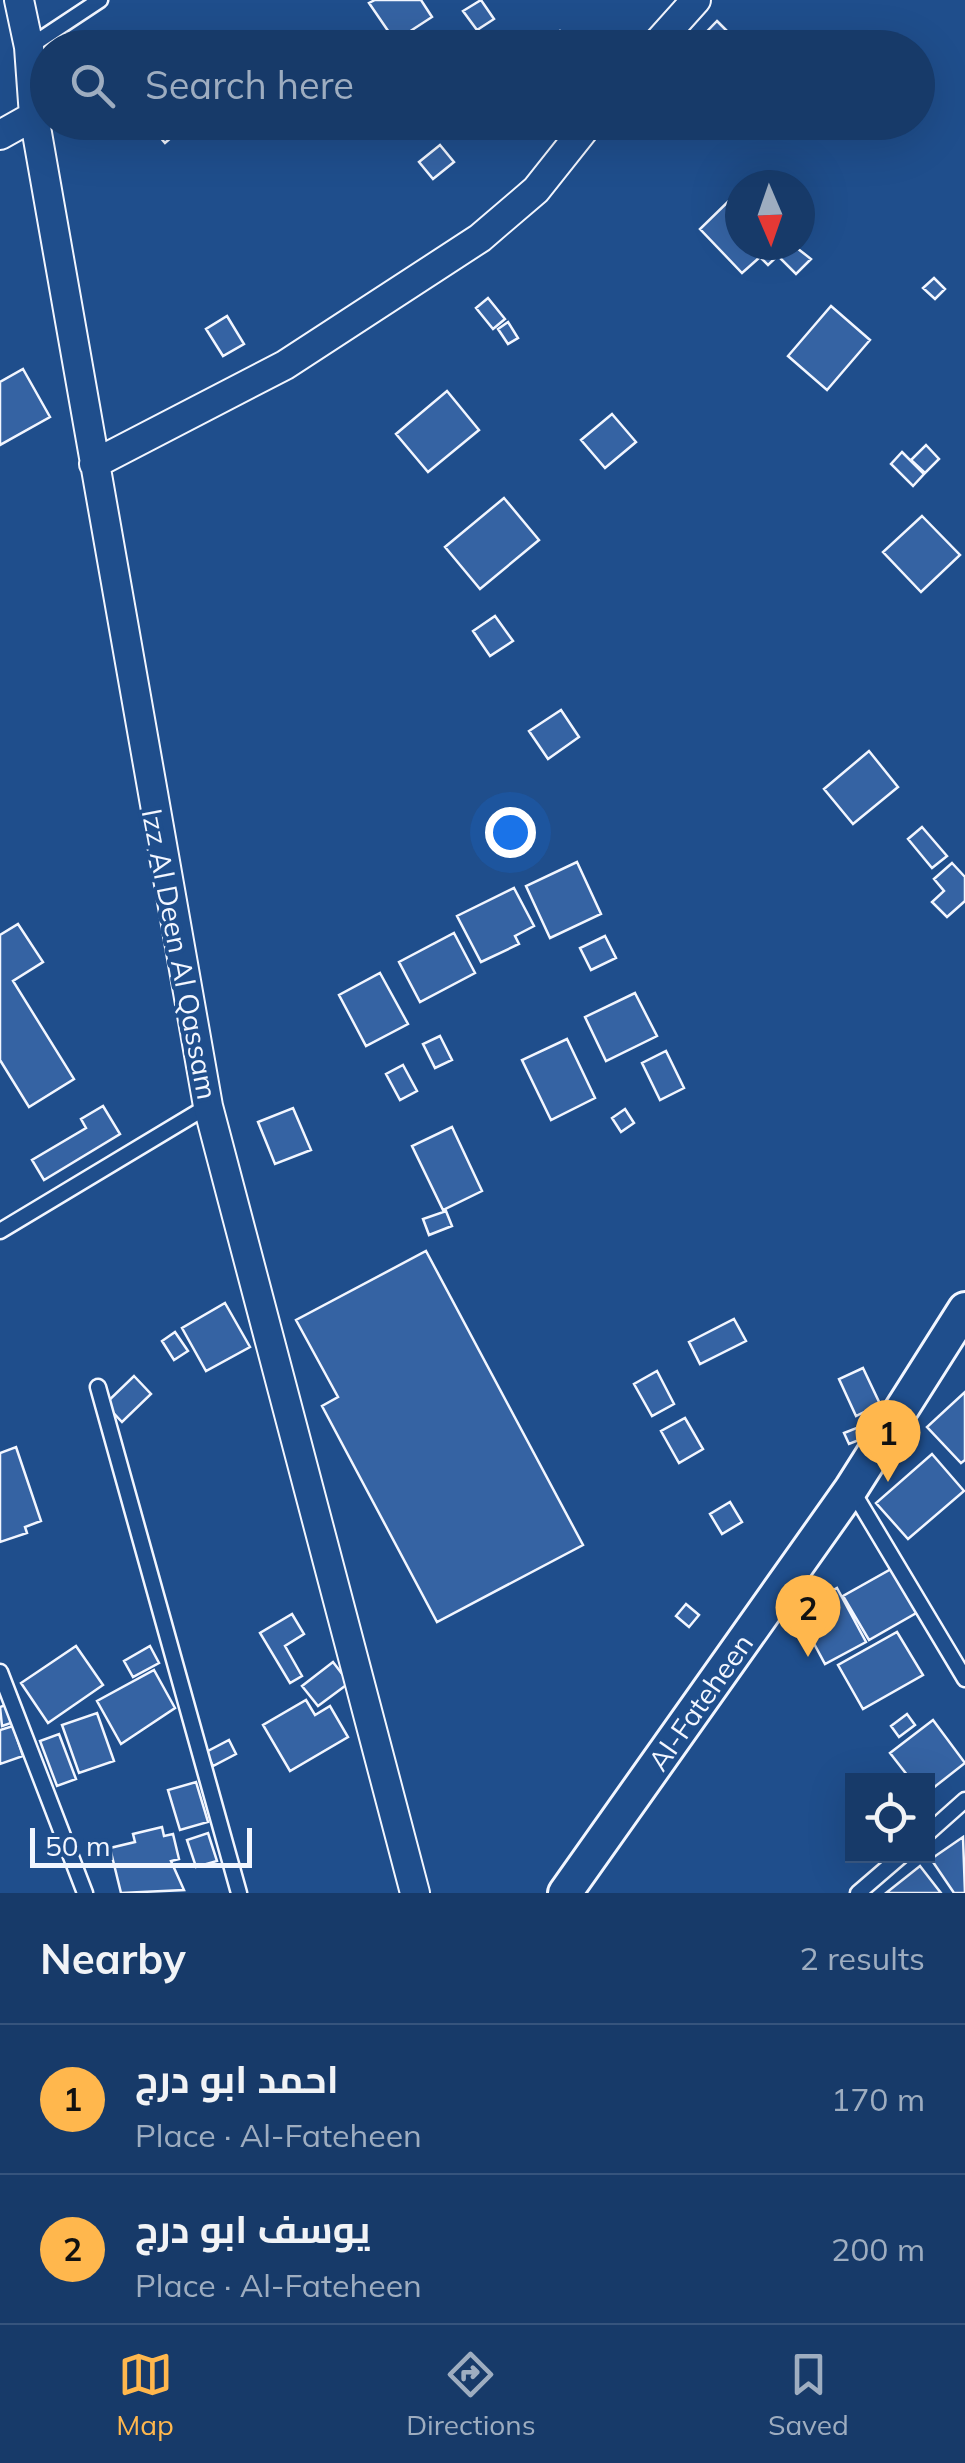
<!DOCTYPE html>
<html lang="en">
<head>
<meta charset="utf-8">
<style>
	:root { --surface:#173a69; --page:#244571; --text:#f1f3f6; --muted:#9eadc0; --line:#36547d; --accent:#ffb74d }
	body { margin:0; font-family:Mulish,Cairo,sans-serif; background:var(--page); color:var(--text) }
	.controls { position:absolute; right:30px; bottom:30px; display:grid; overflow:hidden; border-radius:0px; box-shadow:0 10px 40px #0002 }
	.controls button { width:90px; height:90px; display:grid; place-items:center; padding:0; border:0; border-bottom:2px solid var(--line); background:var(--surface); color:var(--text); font:50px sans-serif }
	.compass { position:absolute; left:725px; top:170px; width:90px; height:90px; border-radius:50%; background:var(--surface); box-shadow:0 10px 40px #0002; rotate:178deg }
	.scale { position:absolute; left:30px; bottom:25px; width:222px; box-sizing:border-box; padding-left:10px; border:5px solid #f2f6ff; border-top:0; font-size:28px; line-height:35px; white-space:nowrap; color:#f2f6ff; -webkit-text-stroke:8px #1f4e8c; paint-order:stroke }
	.you { position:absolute; left:510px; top:832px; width:35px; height:35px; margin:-25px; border:8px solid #fff; border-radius:50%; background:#1a73e8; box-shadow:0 0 0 15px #1a73e833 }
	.badge { display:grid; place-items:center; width:65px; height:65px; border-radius:50%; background:var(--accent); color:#111; font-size:32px; font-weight:700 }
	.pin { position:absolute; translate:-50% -82px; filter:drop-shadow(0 2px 5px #0008) }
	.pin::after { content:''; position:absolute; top:52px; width:35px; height:30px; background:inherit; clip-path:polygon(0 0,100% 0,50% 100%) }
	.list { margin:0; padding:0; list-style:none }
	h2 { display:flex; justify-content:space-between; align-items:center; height:130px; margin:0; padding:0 40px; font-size:42px }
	h2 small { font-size:32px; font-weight:400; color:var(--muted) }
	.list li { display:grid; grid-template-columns:65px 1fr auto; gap:30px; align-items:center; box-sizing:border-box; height:150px; padding:0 40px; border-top:2px solid var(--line) }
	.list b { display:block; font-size:38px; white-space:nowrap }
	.list p { margin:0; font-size:32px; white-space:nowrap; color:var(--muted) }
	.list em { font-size:32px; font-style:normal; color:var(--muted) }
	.icon { flex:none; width:55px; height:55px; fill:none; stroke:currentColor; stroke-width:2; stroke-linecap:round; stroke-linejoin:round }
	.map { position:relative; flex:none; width:965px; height:1893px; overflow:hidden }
	.search { position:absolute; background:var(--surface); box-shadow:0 10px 40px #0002; left:30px; right:30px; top:30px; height:110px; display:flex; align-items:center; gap:25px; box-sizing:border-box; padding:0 35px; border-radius:55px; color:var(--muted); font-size:38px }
	.sheet { height:430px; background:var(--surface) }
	nav { display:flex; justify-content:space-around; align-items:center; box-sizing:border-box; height:140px; border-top:2px solid var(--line); background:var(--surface); font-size:28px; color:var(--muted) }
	nav a { display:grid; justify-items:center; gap:5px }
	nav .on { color:var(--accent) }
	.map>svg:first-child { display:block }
	.building { fill:#3563a3; stroke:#f2f6ff; stroke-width:2.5 }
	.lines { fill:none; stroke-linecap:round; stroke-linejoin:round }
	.service-casing { stroke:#f2f6ff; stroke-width:19 }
	.minor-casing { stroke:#f2f6ff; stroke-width:32 }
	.tertiary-casing { stroke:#f2f6ff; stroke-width:38 }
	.service { stroke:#1f4e8c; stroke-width:14 }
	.minor { stroke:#1f4e8c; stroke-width:28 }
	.tertiary { stroke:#1f4e8c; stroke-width:32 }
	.labels { text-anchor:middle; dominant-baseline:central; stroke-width:8; stroke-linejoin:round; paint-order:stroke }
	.street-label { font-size:28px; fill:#f2f6ff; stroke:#1f4e8c }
</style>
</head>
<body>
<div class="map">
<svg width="965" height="1893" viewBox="0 0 965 1893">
	<rect width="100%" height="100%" fill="#1f4e8c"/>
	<!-- building -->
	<path class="building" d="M375,0H421L432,17L395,41L369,3Z
		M481,0L494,19L477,30L463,11Z
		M717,21L744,48H691Z
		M560,31L578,48H545Z
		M147,122H186L187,124L165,143Z
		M440,145L454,162L433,179L419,162Z
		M740,190V245H781L785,249L768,265L760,257L742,273L700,229Z
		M793,245L811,259L796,274L780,258Z
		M934,278L945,289L935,299L923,288Z
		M488,298L505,319L493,329L476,308Z
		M831,306L870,340L827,390L788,356Z
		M227,316L244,344L223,356L206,329Z
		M508,322L518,338L508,344L498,329Z
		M23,369L50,417L0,445V382Z
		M447,391L479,430L428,472L396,434Z
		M612,414L636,442L605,468L581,440Z
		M926,445L939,459L925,473L911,460Z
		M902,452L924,474L913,486L891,464Z
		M504,498L539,540L480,589L445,547Z
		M922,516L960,555L921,592L883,552Z
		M495,616L513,641L490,656L473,631Z
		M561,710L579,737L548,759L529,731Z
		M869,751L898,787L853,824L824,789Z
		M922,827L947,856L932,868L908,839Z
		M577,862L601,914L550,938L526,886Z
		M952,863L965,877V901L947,917L932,902L944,891L934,879Z
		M514,888L534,926L515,936L519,944L481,962L457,916Z
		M18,924L43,962L13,981L74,1079L29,1107L0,1060V935Z
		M454,933L475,973L420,1002L399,962Z
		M605,936L616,958L591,970L580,948Z
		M380,973L408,1024L366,1046L339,995Z
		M635,993L657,1036L606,1061L585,1017Z
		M440,1036L452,1060L435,1068L423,1044Z
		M567,1039L595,1098L551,1120L522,1060Z
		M666,1051L684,1088L660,1100L642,1063Z
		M403,1065L417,1091L400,1100L386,1074Z
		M103,1106L120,1134L44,1180L32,1160L86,1128L81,1119Z
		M293,1108L311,1150L275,1164L258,1122Z
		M625,1109L634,1123L621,1132L612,1118Z
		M452,1127L482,1191L443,1210L412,1146Z
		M446,1211L452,1226L429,1235L423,1219Z
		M426,1251L583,1545L437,1622L322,1406L338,1397L296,1320Z
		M225,1303L250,1347L206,1371L182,1328Z
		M734,1319L746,1341L700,1364L689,1342Z
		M175,1332L188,1351L174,1360L162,1341Z
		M863,1368L880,1404L856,1416L839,1379Z
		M657,1371L674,1404L652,1416L634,1384Z
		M134,1376L151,1394L122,1422L105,1404Z
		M965,1392V1460L961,1463L927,1427Z
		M685,1418L703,1449L679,1463L661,1431Z
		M859,1427L864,1438L849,1444L844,1433Z
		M16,1447L41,1521L25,1527L27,1533L0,1542V1453Z
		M932,1454L964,1491L908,1539L876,1503Z
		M730,1502L742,1522L722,1534L710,1514Z
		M893,1568L918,1612L869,1640L843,1596Z
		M837,1588L866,1642L825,1664L796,1610Z
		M686,1604L699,1615L689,1627L676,1616Z
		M292,1614L304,1634L285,1646L302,1676L290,1683L260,1633Z
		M897,1632L923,1675L863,1709L838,1665Z
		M76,1646L103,1685L48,1723L21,1683Z
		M150,1646L159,1663L133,1677L124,1661Z
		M333,1662L349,1683L318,1706L302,1686Z
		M154,1670L175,1708L121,1744L97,1701Z
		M306,1700L315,1715L330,1706L348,1737L290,1771L263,1725Z
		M8,1704L14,1722L2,1726L0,1707Z
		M97,1713L114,1761L79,1773L62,1725Z
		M907,1714L915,1725L899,1737L891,1726Z
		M933,1720L965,1763L928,1792V1780H911L890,1753Z
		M13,1726L23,1756L0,1764V1730Z
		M59,1734L76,1779L57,1786L40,1741Z
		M229,1740L236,1754L213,1766L206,1752Z
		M196,1782L208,1822L180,1830L168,1790Z
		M162,1827L164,1836L173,1834L179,1859L171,1861L184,1890L121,1893L110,1848L135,1842L133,1834Z
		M208,1833L217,1861L196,1867L187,1840Z
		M963,1837L965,1893H954L931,1859Z
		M920,1866L941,1893H886Z"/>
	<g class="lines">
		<!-- service casing -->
		<g class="service-casing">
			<path id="service" d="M29,47L100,0
				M0,1231L208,1106
				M98,1387L239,1893
				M852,1490L965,1679
				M0,1672L85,1893
				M928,1833L965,1800
				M858,1893L901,1856"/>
		</g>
		<!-- minor casing -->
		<g class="minor-casing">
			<path id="minor" d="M19,0L29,47L34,116L208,1106L415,1893
				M653,48L696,0
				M0,135L34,116
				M94,464L285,365L480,238L536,190L590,122"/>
		</g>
		<!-- tertiary casing -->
		<g class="tertiary-casing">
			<path id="tertiary" d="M565,1893L851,1489L965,1309"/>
		</g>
		<!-- service -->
		<use href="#service" class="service"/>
		<!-- minor -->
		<use href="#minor" class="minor"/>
		<!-- tertiary -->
		<use href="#tertiary" class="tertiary"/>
	</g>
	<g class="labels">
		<!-- street labels -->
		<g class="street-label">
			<text transform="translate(180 954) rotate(79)">Izz Al Deen Al Qassam</text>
			<text transform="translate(700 1702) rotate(-55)">Al-Fateheen</text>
		</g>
	</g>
</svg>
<div class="controls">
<button><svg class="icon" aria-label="locate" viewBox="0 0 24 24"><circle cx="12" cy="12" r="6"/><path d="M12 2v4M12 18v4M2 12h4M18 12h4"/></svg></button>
</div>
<svg class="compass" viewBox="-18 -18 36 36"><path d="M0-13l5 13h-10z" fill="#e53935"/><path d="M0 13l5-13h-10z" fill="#9eadc0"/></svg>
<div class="scale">50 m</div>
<div class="you"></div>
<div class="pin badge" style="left:888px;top:1482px">1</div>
<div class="pin badge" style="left:808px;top:1657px">2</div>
<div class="search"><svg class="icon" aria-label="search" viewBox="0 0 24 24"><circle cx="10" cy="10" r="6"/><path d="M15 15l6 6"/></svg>Search here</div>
</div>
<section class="sheet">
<h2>Nearby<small>2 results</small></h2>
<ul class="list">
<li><span class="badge">1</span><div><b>احمد ابو درج</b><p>Place · Al-Fateheen</p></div><em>170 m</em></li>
<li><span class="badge">2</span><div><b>يوسف ابو درج</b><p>Place · Al-Fateheen</p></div><em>200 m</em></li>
</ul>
</section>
<nav>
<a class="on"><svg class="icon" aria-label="map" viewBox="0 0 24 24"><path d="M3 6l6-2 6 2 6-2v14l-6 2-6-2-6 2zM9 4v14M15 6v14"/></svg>Map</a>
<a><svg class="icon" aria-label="directions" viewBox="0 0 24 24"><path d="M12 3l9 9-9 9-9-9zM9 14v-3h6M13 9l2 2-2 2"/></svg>Directions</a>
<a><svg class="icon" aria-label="saved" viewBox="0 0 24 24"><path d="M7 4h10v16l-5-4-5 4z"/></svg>Saved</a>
</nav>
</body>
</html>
